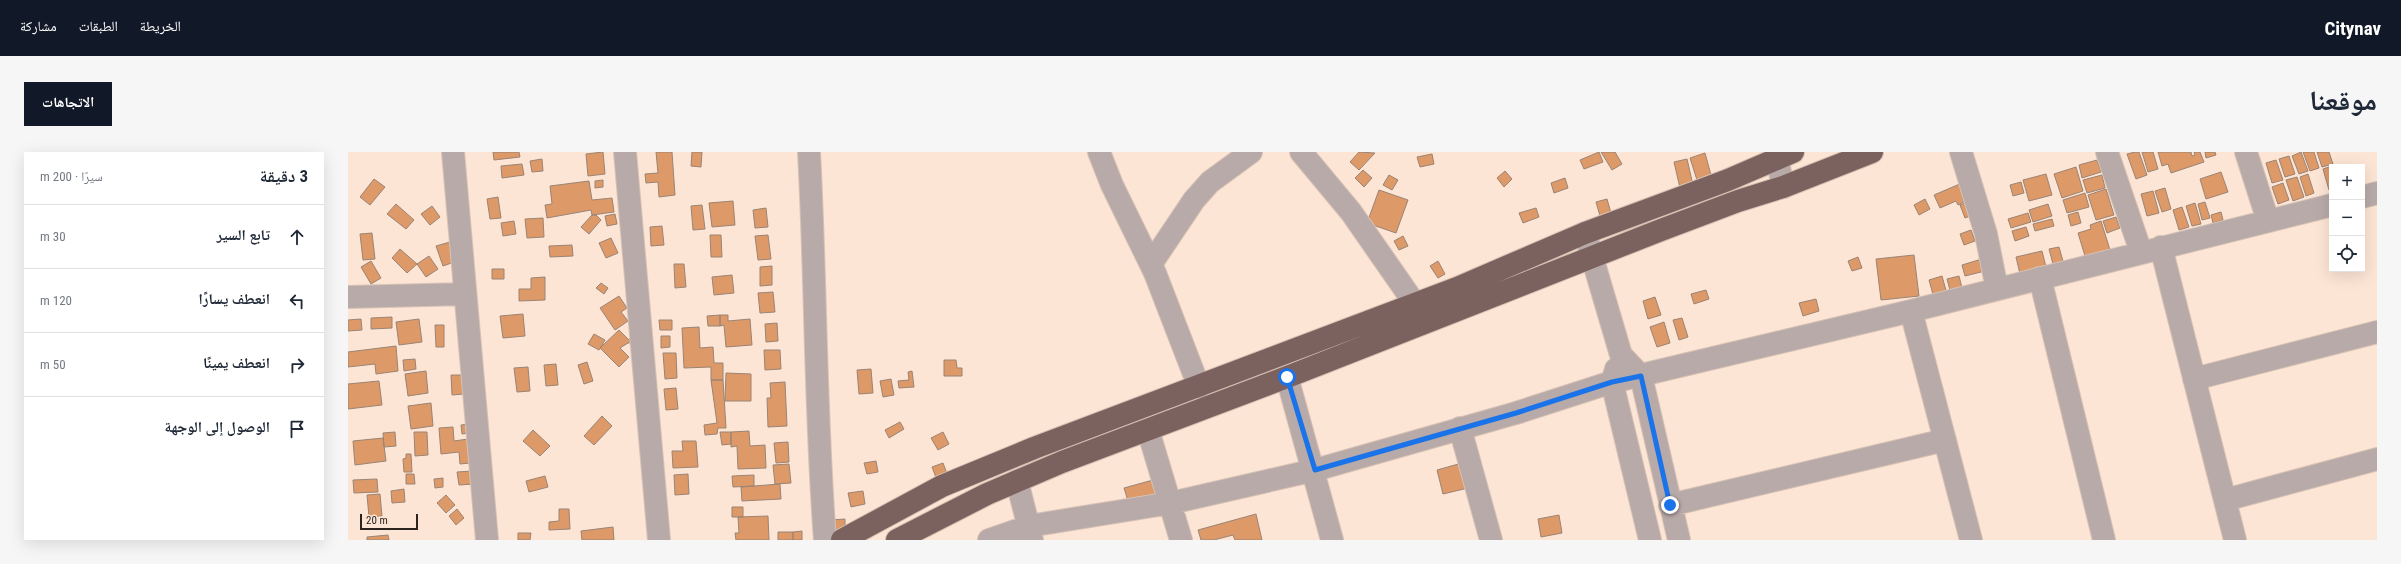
<!DOCTYPE html>
<html lang="ar">
<head>
<meta charset="utf-8">
<style>
	:root { --surface:#fff; --page:#f6f6f7; --text:#1f2937; --muted:#747a83; --line:#e0e1e3; --accent:#111827 }
	body { margin:0; font-family:"Roboto Condensed","Noto Naskh Arabic",sans-serif; background:var(--page); color:var(--text); direction:rtl }
	.controls { position:absolute; right:12px; top:12px; display:grid; overflow:hidden; border-radius:0px; box-shadow:0 4px 16px #0002 }
	.controls button { width:36px; height:36px; display:grid; place-items:center; padding:0; border:0; border-bottom:1px solid var(--line); background:var(--surface); color:var(--text); font:20px sans-serif }
	.scale { position:absolute; left:12px; bottom:10px; width:58px; box-sizing:border-box; padding-left:4px; border:2px solid #2b231d; border-top:0; font-size:11px; line-height:14px; white-space:nowrap; color:#2b231d; -webkit-text-stroke:3px #fde5d5; paint-order:stroke }
	.stop { position:absolute; width:12px; height:12px; margin:-9px; border:3px solid #1a73e8; border-radius:50%; background:#fff }
	.stop.end { background:#1a73e8; border-color:#fff; box-shadow:0 1px 4px #0008 }
	.list { margin:0; padding:0; list-style:none }
	h2 { display:flex; justify-content:space-between; align-items:center; height:52px; margin:0; padding:0 16px; font-size:17px }
	h2 small { font-size:13px; font-weight:400; color:var(--muted) }
	.list li { display:grid; grid-template-columns:26px 1fr auto; gap:12px; align-items:center; box-sizing:border-box; height:64px; padding:0 16px; border-top:1px solid var(--line) }
	.list b { display:block; font-size:15px; white-space:nowrap }
	.list em { font-size:13px; font-style:normal; color:var(--muted) }
	.icon { flex:none; width:22px; height:22px; fill:none; stroke:currentColor; stroke-width:2; stroke-linecap:round; stroke-linejoin:round }
	.map { position:relative; flex:none; width:2029px; height:388px; overflow:hidden; direction:ltr; border-radius:0px }
	header { display:flex; align-items:center; gap:24px; box-sizing:border-box; height:56px; padding:0 20px; background:var(--accent); color:#fff }
	header strong { font-size:19px }
	nav { display:flex; gap:22px; margin-inline-start:auto; font-size:14px }
	.intro { display:flex; align-items:center; justify-content:space-between; box-sizing:border-box; height:96px; padding:0 24px }
	h1 { margin:0; font-size:28px }
	.button { padding:10px 18px; border-radius:0px; background:var(--accent); color:#fff; font-size:14px; font-weight:700 }
	main { display:flex; gap:24px; padding:0 24px }
	aside { flex:1; background:var(--surface); border-radius:0px; box-shadow:0 4px 16px #0002 }
	.map>svg:first-child { display:block }
	.building { fill:#dd9968; stroke:#9a8475 }
	.lines { fill:none; stroke-linecap:round; stroke-linejoin:round }
	.minor-casing { stroke:#d7c2b4; stroke-width:24 }
	.highway-casing { stroke:#d7c2b4; stroke-width:24 }
	.minor { stroke:#b8aaa9; stroke-width:22 }
	.highway { stroke:#7c625f; stroke-width:22 }
	.route { stroke:#1a73e8; stroke-width:5 }
</style>
</head>
<body>
<header>
<strong>Citynav</strong>
<nav><a>الخريطة</a><a>الطبقات</a><a>مشاركة</a></nav>
</header>
<div class="intro"><h1>موقعنا</h1><a class="button">الاتجاهات</a></div>
<main>
<div class="map">
<svg width="2029" height="388" viewBox="0 0 2029 388">
	<rect width="100%" height="100%" fill="#fde5d5"/>
	<!-- building -->
	<path class="building" d="M145,0H171L172,5L146,8Z
		M255,0L257,22L240,24L238,2Z
		M308,0H324L327,43L311,45L310,30L298,31L297,22L310,21Z
		M344,0H354L353,15L343,14Z
		M1011,0L1027,1L1011,18L1002,10Z
		M1251,0L1255,10L1236,17L1232,8Z
		M1253,0H1267L1274,12L1264,18Z
		M1787,0H1791L1799,23L1788,27L1779,2Z
		M1794,0H1805L1810,17L1800,20Z
		M1810,0H1843L1844,4L1847,3L1846,0H1852L1856,10L1823,21L1820,12L1814,14Z
		M1857,0H1867L1868,3L1858,6Z
		M1953,0L1960,19L1951,22L1944,4Z
		M1955,0H1966L1971,16L1962,19Z
		M1969,0H1981L1985,12L1974,15Z
		M1357,1L1363,23L1349,28L1342,6Z
		M1084,2L1086,12L1072,15L1069,5Z
		M1941,4L1947,22L1937,25L1931,7Z
		M194,7L195,19L184,20L182,9Z
		M1339,7L1345,33L1332,36L1326,10Z
		M1749,8L1753,20L1734,26L1731,13Z
		M1928,8L1935,28L1924,31L1918,11Z
		M174,12L176,23L154,26L153,14Z
		M1984,14V37L1981,38L1975,17Z
		M1728,15L1735,39L1714,46L1706,22Z
		M1015,18L1024,26L1016,35L1007,26Z
		M1157,19L1164,27L1156,35L1149,26Z
		M1873,20L1880,40L1858,47L1852,27Z
		M1698,22L1704,43L1681,49L1675,28Z
		M1960,22L1966,41L1958,44L1952,25Z
		M1041,23L1050,28L1044,38L1035,33Z
		M1754,23L1757,36L1739,41L1735,28Z
		M1949,25L1956,45L1945,49L1938,28Z
		M1217,26L1220,36L1206,41L1203,31Z
		M26,27L37,35L22,53L12,45Z
		M255,28V35L247,36V29Z
		M241,29L244,48L264,46L266,60L244,63L243,58L199,66L197,53L204,52L202,34Z
		M1673,30L1676,41L1665,44L1662,33Z
		M1614,31L1621,47L1610,53L1608,49L1592,56L1586,43Z
		M1935,31L1941,48L1930,52L1924,35Z
		M1817,36L1823,57L1814,60L1807,39Z
		M1758,37L1766,63L1748,68L1740,43Z
		M1031,38L1060,48L1048,81L1019,71Z
		M1805,39L1811,61L1799,64L1793,42Z
		M1737,41L1741,55L1719,61L1715,48Z
		M150,45L153,66L142,67L139,47Z
		M1259,47L1263,61L1252,64L1248,50Z
		M1577,47L1582,57L1571,63L1566,53Z
		M1625,48L1630,61L1617,66L1612,53Z
		M385,49L387,73L364,75L361,51Z
		M1857,50L1862,66L1854,68L1850,52Z
		M1847,51L1853,72L1844,74L1838,54Z
		M48,52L66,68L58,77L39,62Z
		M1700,52L1704,64L1685,70L1681,58Z
		M354,53L357,77L345,78L343,54Z
		M84,54L92,65L82,73L73,62Z
		M1834,55L1841,75L1831,78L1825,58Z
		M418,56L420,75L407,76L405,58Z
		M1188,56L1191,65L1175,71L1171,61Z
		M1730,60L1733,71L1723,74L1720,63Z
		M1873,60L1875,68L1865,71L1863,63Z
		M1680,61L1683,70L1663,76L1660,67Z
		M267,62L269,72L259,74L257,64Z
		M244,63H248L253,68L241,82L233,75Z
		M1768,65L1772,76L1759,81L1755,69Z
		M195,66L196,85L179,86L177,67Z
		M1704,67L1706,74L1687,79L1685,72Z
		M166,69L168,82L155,84L153,71Z
		M1753,69L1762,98L1737,104L1730,81L1743,77L1742,73Z
		M314,74L316,93L303,94L302,75Z
		M1678,75L1681,84L1667,89L1664,79Z
		M1623,78L1627,89L1616,93L1612,82Z
		M24,81L27,107L15,108L12,82Z
		M362,83H373L374,105H363Z
		M420,83L423,107L410,108L407,84Z
		M1055,84L1060,94L1051,98L1046,89Z
		M263,86L270,101L258,106L251,91Z
		M102,90L109,109L95,114L88,94Z
		M224,93L225,104L202,105L201,94Z
		M1711,95L1715,109L1705,112L1701,97Z
		M52,97L69,112L59,121L44,106Z
		M1694,99L1698,115L1672,122L1668,105Z
		M1566,103L1571,144L1533,148L1528,107Z
		M81,104L90,117L78,125L69,112Z
		M1510,105L1514,116L1504,119L1500,109Z
		M1637,106L1641,118L1617,124L1614,113Z
		M23,109L33,126L23,132L13,115Z
		M1090,109L1097,122L1090,126L1082,114Z
		M326,112H336L338,135L327,136Z
		M424,114V133L412,134V115Z
		M144,117H156V127H144Z
		M384,123L386,141L366,143L364,125Z
		M1594,124L1599,142L1586,146L1581,128Z
		M1611,124L1615,140L1603,142L1599,127Z
		M197,125V148L171,149V137H183V126Z
		M253,131L260,136L256,142L248,136Z
		M1358,138L1361,147L1346,152L1343,142Z
		M425,140L427,160L412,161L410,141Z
		M271,144L279,156L273,160L280,169L267,178L252,156Z
		M1307,145L1313,163L1300,167L1295,149Z
		M1468,147L1471,159L1455,164L1451,151Z
		M175,162L177,184L155,186L152,164Z
		M372,163H380V169L402,167L404,193L378,195L376,173L372,174Z
		M372,163V174H360L359,164Z
		M44,165V176L23,177V166Z
		M1334,166L1340,185L1331,188L1325,168Z
		M13,167L14,178L0,179V168Z
		M71,167L74,190L51,193L48,170Z
		M311,168H324V178H312Z
		M1316,170L1322,191L1309,195L1302,175Z
		M429,171L430,189L418,190L417,172Z
		M87,173H96V195H88Z
		M351,175L352,196L365,195L366,211H375V228H363V215L336,216L334,176Z
		M271,178L281,188L283,185L289,190L280,191L272,196L281,205L271,215L252,196Z
		M246,182L257,188L251,198L240,192Z
		M313,184H322V195L313,196Z
		M48,194L50,219L28,222L27,212L0,215V200Z
		M416,198H432L433,217L417,218Z
		M315,201H328L329,226L317,227Z
		M67,207L68,217L56,219L55,208Z
		M596,208H608L609,216H614V224H596Z
		M239,210L245,229L236,232L230,213Z
		M208,212L210,233L198,234L196,213Z
		M180,215L182,239L169,240L166,216Z
		M523,217L525,241L511,242L509,218Z
		M78,219L80,241L60,244L57,222Z
		M564,219L566,235L551,236L550,229L561,228L560,220Z
		M378,221L403,222V249H377Z
		M103,223H115L116,242L104,243Z
		M543,227L546,243L535,245L532,229Z
		M363,228H375L378,276H370L369,282L357,283L356,273L369,271Z
		M31,229L34,253L0,257V232Z
		M437,230L439,274L420,275L419,246H423L422,231Z
		M328,236L330,257L318,258L316,237Z
		M83,251L85,274L63,277L60,254Z
		M254,264L264,274L246,293L236,284Z
		M552,270L556,277L541,286L537,278Z
		M120,272L121,281L114,282L113,273Z
		M105,275L106,289L120,287L122,311L112,312L111,300L93,302L91,276Z
		M185,278L202,294L192,304L175,289Z
		M401,279L402,294L417,293L418,316L390,317L389,294L383,295V280Z
		M47,280L48,294L36,295L35,281Z
		M66,280H79L80,303L67,304Z
		M372,280H383V292L374,293Z
		M595,280L601,292L590,298L583,286Z
		M35,286L38,309L7,313L5,289Z
		M334,289H348L350,315L325,316L324,299H335Z
		M440,290L441,310L428,311L426,291Z
		M58,302H63L64,320H56L55,307L58,306Z
		M528,309L530,320L519,322L516,311Z
		M595,311L600,324L589,328L584,315Z
		M1114,311L1120,336L1095,342L1089,318Z
		M441,312L443,331L427,332L425,313Z
		M124,319L126,332L111,333L109,320Z
		M58,322H66L67,332H58Z
		M340,322L341,342L327,343L326,323Z
		M406,323V334L385,335L384,324Z
		M197,324L200,335L181,340L178,329Z
		M95,326V335L87,336L86,327Z
		M29,327L30,340L6,341L5,328Z
		M805,328L809,344L781,352L776,336Z
		M432,332L433,347L394,349L393,335Z
		M56,337L57,350L44,351L43,339Z
		M515,339L517,352L503,355L500,341Z
		M32,342L34,364L21,365L19,343Z
		M98,343L107,353L98,361L89,351Z
		M384,355H395V365H384Z
		M109,357L116,366L108,373L101,364Z
		M211,357H221L222,377L201,378V370L211,369Z
		M908,362L914,388H887L885,383L866,388H853L850,378Z
		M1211,363L1214,381L1193,385L1190,367Z
		M420,364L421,388H388L387,381H391L390,365Z
		M497,367V382H482V368Z
		M265,375L266,388H234L233,379Z
		M454,379V388H445V380Z
		M430,380H445V388H430Z
		M170,381H183L182,388H170Z
		M40,383L41,388H19V385Z"/>
	<g class="lines">
		<!-- minor casing -->
		<g class="minor-casing">
			<path id="minor" d="M105,0L139,388
				M277,0L311,388
				M461,0C468,129 467,259 477,388
				M751,0L764,33L807,121L851,235
				M953,0L1003,60L1067,152
				M1428,0L1435,35
				M1613,0L1638,82L1649,137
				M1759,0L1793,100
				M1898,0L1920,69
				M2014,45L2029,41
				M1237,81L1273,203L1293,224L1331,388
				M1813,95L1887,388
				M803,112L846,48L862,30L903,0
				M1692,126L1756,388
				M0,145L117,142
				M1563,159L1623,388
				M1268,217L1264,230L1302,388
				M939,225L984,388
				M1846,227L2029,180
				M1112,276L1143,388
				M800,278L833,388
				M669,329L684,388
				M1877,348L2029,307
				M1322,353L1597,288
				M641,388L681,374L823,351L967,318L1168,261L1264,230L1563,159L1984,53"/>
		</g>
		<!-- highway casing -->
		<g class="highway-casing">
			<path id="highway" d="M494,388L594,334L686,296L1109,136L1237,81L1380,28L1445,0
				M549,388L639,342L714,310L939,225L1313,78L1390,49L1435,35L1524,0"/>
		</g>
		<!-- minor -->
		<use href="#minor" class="minor"/>
		<!-- highway -->
		<use href="#highway" class="highway"/>
	</g>
	<g class="lines">
		<!-- route -->
		<path class="route" d="M939,225L967,318L1168,261L1264,230L1293,224L1322,353"/>
	</g>
</svg>
<div class="controls">
<button>+</button>
<button>−</button>
<button><svg class="icon" aria-label="locate" viewBox="0 0 24 24"><circle cx="12" cy="12" r="6"/><path d="M12 2v4M12 18v4M2 12h4M18 12h4"/></svg></button>
</div>
<div class="scale">20 m</div>
<div class="stop" style="left:939px;top:225px"></div>
<div class="stop end" style="left:1322px;top:353px"></div>
</div>
<aside>
<h2>3 دقيقة<small>سيرًا · 200 m</small></h2>
<ul class="list">
<li><svg class="icon" aria-label="ahead" viewBox="0 0 24 24"><path d="M12 20V5M6 11l6-6 6 6"/></svg><div><b>تابع السير</b></div><em>30 m</em></li>
<li><svg class="icon" aria-label="left" viewBox="0 0 24 24"><path d="M17 20v-9H6M10 6l-5 5 5 5"/></svg><div><b>انعطف يسارًا</b></div><em>120 m</em></li>
<li><svg class="icon" aria-label="right" viewBox="0 0 24 24"><path d="M7 20v-9h11M14 6l5 5-5 5"/></svg><div><b>انعطف يمينًا</b></div><em>50 m</em></li>
<li><svg class="icon" aria-label="arrive" viewBox="0 0 24 24"><path d="M6 21V4h12l-3 4 3 4H6"/></svg><div><b>الوصول إلى الوجهة</b></div></li>
</ul>
</aside>
</main>
</body>
</html>
